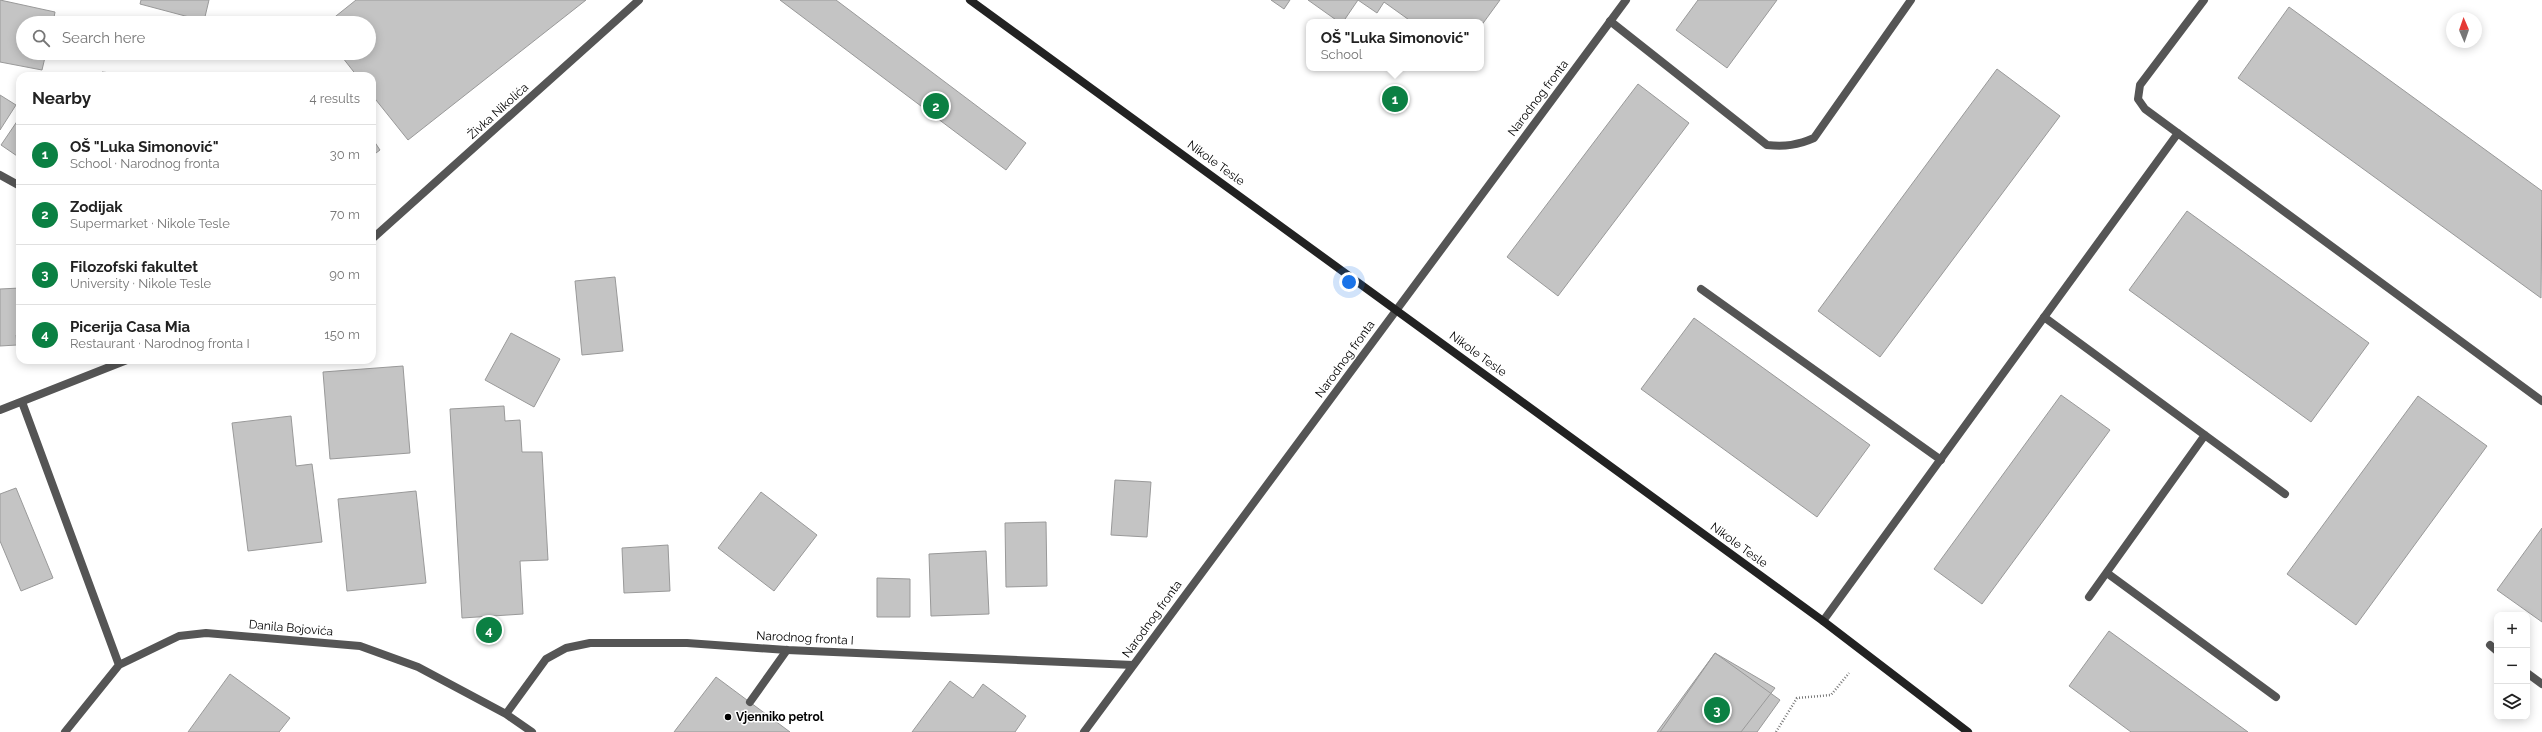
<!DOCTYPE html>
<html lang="en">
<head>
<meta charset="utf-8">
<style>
	:root { --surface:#fff; --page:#f2f2f2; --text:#222; --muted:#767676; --line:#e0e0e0; --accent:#0b8043 }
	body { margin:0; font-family:Raleway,sans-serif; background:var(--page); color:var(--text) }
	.controls { position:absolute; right:12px; bottom:12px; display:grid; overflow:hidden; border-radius:8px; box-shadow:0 2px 10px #0003 }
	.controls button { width:36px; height:36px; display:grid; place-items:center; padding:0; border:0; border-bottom:1px solid var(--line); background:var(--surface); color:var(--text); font:20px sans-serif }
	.compass { position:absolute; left:2446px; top:12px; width:36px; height:36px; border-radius:50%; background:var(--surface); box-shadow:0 2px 10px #0003; rotate:358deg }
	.you { position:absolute; left:1349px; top:282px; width:14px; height:14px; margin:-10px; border:3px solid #fff; border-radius:50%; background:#1a73e8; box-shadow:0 0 0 6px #1a73e833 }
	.badge { display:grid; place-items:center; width:26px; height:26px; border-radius:50%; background:var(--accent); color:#fff; font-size:13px; font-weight:700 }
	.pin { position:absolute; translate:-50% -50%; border:2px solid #fff; box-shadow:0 1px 4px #0006 }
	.popup { position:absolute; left:1306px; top:19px; width:178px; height:52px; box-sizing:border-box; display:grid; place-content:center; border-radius:8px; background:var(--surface); filter:drop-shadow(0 1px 3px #0005); font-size:13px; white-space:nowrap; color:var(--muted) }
	.popup b { font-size:15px; color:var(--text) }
	.popup::after { content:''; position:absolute; left:50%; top:100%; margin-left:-8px; border:8px solid transparent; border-top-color:var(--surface) }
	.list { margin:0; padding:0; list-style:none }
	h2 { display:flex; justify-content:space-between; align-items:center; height:52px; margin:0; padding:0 16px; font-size:17px }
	h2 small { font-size:13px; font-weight:400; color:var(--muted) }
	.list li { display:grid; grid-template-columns:26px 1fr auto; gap:12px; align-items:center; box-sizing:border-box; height:60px; padding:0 16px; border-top:1px solid var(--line) }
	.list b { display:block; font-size:15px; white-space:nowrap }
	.list p { margin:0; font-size:13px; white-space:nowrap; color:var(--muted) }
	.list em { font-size:13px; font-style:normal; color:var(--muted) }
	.icon { flex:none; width:22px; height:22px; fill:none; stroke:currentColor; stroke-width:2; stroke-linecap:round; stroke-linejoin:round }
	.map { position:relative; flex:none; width:2542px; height:732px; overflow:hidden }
	.search { position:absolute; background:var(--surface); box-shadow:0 2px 10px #0003; left:16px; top:16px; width:360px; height:44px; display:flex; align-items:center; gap:10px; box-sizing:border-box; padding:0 14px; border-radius:22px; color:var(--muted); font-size:15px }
	.panel { position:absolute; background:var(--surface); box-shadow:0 2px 10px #0003; left:16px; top:72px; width:360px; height:292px; border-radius:12px }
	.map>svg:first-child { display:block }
	.building { fill:#c4c4c4; stroke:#999 }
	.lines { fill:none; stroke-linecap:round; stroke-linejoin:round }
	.path { stroke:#777; stroke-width:2.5; stroke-dasharray:1 2; stroke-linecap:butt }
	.lane { stroke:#555; stroke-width:8 }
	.street { stroke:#555; stroke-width:8 }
	.secondary { stroke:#222; stroke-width:8 }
	.poi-dot { fill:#000; stroke:#fff; stroke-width:1.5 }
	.labels { text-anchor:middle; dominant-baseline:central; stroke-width:3; stroke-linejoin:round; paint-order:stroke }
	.street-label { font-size:12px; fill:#000; stroke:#fff }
	.poi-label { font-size:12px; font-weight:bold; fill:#000; stroke:#fff; text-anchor:start }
</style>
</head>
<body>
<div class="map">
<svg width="2542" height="732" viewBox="0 0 2542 732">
	<rect width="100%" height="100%" fill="#fff"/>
	<!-- building -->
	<path class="building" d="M0,0L55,12L53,23H23V53H46L42,70L0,62Z
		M141,0H209L204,21L140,4Z
		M356,0H586L408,140L372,95V76H357L339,53H369V23H333L331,20Z
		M780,0H836L1026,143L1006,170Z
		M1271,0H1290L1284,9Z
		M1308,0H1500L1481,26V22H1412L1384,2L1377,13L1358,0L1343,22H1339Z
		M1698,0H1777L1727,68L1676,30Z
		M2289,7L2542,191L2541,298L2238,78Z
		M1997,69L2060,116L1880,357L1818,311Z
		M102,72L138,76H101Z
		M1638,84L1689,123L1558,296L1507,257Z
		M0,95L16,105L0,130Z
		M20,117V158L1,145Z
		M372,138L380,150L372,156Z
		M2187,211L2369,343L2311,422L2129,290Z
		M615,277L623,351L582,355L575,281Z
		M20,288V335H16L17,345L0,346V289Z
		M1694,318L1870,445L1817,517L1641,389Z
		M511,333L560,359L534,407L485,380Z
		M403,366L410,453L330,459L323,372Z
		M2061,395L2110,430L1982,604L1934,569Z
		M2418,396L2487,446L2356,625L2287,574Z
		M504,406L505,421L520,420L522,452H542L548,560L520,561L523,614L462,618L450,409Z
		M291,416L296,466L312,464L322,542L248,551L232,423Z
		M1115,480L1151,482L1147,537L1111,535Z
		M16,488L53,578L21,591L0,541V494Z
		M416,491L426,583L347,591L338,499Z
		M761,492L817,535L774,591L718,548Z
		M1046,522L1047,586L1006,587L1005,523Z
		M2542,528V622L2497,590Z
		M668,545L670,591L624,593L622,548Z
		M986,551L989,614L931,616L929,554Z
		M877,578L910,579V617H877Z
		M2109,631L2248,732H2131L2069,686Z
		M1715,653L1780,700L1757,732H1657Z
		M1715,653L1775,688L1741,732H1660Z
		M230,674L290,718L279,732H188Z
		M716,677L790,732H674Z
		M950,681L973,698L983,684L1026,716L1015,732H912Z"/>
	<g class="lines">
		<!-- path -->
		<path class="path" d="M1776,732L1797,698L1831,695L1849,673"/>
		<!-- lane -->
		<path class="lane" d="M1610,21L1767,145C1785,147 1798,145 1814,138L1911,0
			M1701,289L1941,460
			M2044,317L2285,494
			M2107,573L2276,697
			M2089,597L2205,435
			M2490,645L2497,651
			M2527,673L2542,684
			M750,702L787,650"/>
		<!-- street -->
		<path class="street" d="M2204,0L2140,85L2138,99L2145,109L2542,401
			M0,175L20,186
			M372,239L639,0
			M22,402L119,665
			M0,410L127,360
			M1823,621L2178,133
			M506,714L546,659L566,648L590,643H687L787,650L1133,665
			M65,732L119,665L179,636L206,633L360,646L418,667L506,714L532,732
			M1084,732L1626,0"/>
		<!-- secondary -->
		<path class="secondary" d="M970,0L1823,621L1968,732"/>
	</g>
	<!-- markers -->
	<circle class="poi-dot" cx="728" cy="717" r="4"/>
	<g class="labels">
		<!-- street labels -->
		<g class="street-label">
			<text transform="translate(1538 98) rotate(-53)">Narodnog fronta</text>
			<text transform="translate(498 111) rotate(-42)">Živka Nikolića</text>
			<text transform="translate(1216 163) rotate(36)">Nikole Tesle</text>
			<text transform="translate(1478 354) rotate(36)">Nikole Tesle</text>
			<text transform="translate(1345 359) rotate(-54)">Narodnog fronta</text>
			<text transform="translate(1739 545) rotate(36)">Nikole Tesle</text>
			<text transform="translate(1152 619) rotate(-54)">Narodnog fronta</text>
			<text transform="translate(291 628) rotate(5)">Danila Bojovića</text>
			<text transform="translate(805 638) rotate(3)">Narodnog fronta I</text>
		</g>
		<!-- poi labels -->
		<g class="poi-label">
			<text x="736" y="717">Vjenniko petrol</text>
		</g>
	</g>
</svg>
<div class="controls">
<button>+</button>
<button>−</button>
<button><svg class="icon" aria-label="layers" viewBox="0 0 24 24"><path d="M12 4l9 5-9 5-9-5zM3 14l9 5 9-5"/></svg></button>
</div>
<svg class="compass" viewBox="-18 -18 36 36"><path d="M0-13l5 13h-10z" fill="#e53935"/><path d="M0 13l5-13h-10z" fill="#767676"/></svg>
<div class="you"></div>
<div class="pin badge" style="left:1395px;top:99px">1</div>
<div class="popup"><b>OŠ &quot;Luka Simonović&quot;</b>School</div>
<div class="pin badge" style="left:936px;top:106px">2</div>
<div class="pin badge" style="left:1717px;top:710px">3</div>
<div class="pin badge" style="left:489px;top:630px">4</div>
<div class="search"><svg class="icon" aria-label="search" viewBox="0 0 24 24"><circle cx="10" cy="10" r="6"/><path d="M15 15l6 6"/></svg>Search here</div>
<section class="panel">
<h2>Nearby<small>4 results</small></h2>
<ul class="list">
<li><span class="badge">1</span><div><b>OŠ &quot;Luka Simonović&quot;</b><p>School · Narodnog fronta</p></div><em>30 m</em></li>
<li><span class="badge">2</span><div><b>Zodijak</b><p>Supermarket · Nikole Tesle</p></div><em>70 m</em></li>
<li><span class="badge">3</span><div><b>Filozofski fakultet</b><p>University · Nikole Tesle</p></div><em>90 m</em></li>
<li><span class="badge">4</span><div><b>Picerija Casa Mia</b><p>Restaurant · Narodnog fronta I</p></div><em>150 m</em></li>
</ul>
</section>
</div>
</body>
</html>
